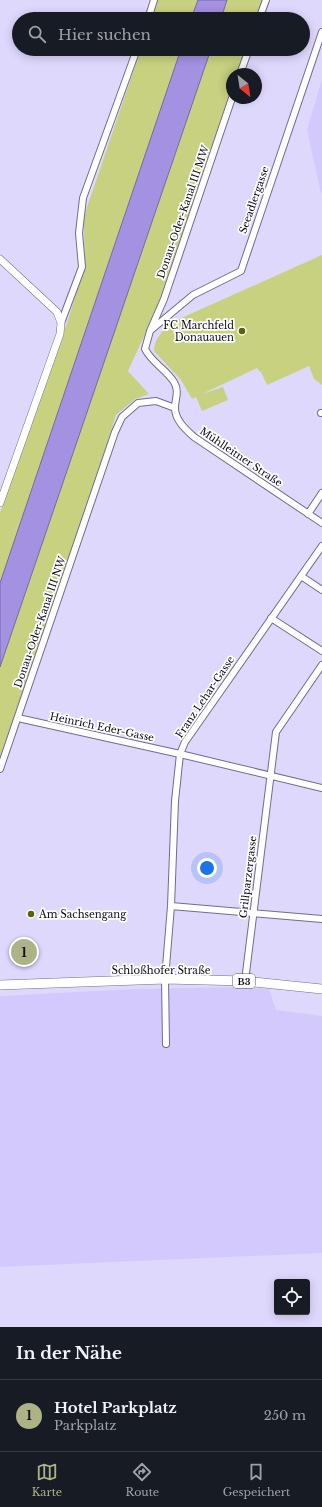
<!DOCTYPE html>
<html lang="de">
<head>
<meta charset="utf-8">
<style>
	:root { --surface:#171b24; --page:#20242c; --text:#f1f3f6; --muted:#9ea1a6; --line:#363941; --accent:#aeb287 }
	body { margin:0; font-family:"Libre Baskerville",serif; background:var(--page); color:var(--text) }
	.controls { position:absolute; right:12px; bottom:12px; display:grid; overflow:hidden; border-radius:4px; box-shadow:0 2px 10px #0003 }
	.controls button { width:36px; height:36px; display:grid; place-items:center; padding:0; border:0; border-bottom:1px solid var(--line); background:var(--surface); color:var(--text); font:20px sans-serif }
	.compass { position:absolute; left:226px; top:68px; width:36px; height:36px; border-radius:50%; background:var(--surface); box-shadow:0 2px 10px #0003; rotate:150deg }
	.you { position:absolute; left:207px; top:868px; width:14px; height:14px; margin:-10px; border:3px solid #fff; border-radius:50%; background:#1a73e8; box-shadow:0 0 0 6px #1a73e833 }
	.badge { display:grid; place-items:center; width:26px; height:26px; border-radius:50%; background:var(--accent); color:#111; font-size:13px; font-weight:700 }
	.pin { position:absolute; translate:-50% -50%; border:2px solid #fff; box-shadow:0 1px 4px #0006 }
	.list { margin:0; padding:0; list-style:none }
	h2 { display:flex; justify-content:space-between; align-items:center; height:52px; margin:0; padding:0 16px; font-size:17px }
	h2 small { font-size:13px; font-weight:400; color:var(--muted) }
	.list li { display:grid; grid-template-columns:26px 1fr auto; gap:12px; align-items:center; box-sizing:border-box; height:72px; padding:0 16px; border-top:1px solid var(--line) }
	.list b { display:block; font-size:15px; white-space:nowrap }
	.list p { margin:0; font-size:13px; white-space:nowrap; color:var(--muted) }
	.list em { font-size:13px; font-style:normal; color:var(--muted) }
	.icon { flex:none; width:22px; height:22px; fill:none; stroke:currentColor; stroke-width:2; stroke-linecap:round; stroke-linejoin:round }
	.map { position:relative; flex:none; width:322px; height:1327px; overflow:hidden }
	.search { position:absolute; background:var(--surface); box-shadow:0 2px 10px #0003; left:12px; right:12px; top:12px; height:44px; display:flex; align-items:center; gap:10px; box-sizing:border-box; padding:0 14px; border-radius:22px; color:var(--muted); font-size:15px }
	.sheet { height:124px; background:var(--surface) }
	nav { display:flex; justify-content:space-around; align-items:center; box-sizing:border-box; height:56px; border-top:1px solid var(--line); background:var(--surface); font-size:11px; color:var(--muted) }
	nav a { display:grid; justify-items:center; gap:2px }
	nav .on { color:var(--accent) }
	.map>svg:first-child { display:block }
	.built { fill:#d4c9fd }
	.green { fill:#c8d180 }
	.water { fill:#a491e1; stroke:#7768a5 }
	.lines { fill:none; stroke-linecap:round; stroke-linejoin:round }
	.minor-casing { stroke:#736a92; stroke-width:8 }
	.tertiary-casing { stroke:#736a92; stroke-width:8 }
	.primary-casing { stroke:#736a92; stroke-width:10 }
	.minor { stroke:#fff; stroke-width:6 }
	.tertiary { stroke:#fff; stroke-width:7 }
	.primary { stroke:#fff; stroke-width:9 }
	.poi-dot { fill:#5c6300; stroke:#fff; stroke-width:1.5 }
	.labels { text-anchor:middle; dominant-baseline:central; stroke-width:3.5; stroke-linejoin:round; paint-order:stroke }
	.shield { fill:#fff; stroke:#56535d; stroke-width:1 }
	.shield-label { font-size:9px; font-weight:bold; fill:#0d0918 }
	.street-label { font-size:10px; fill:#0d0918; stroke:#fff }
	.poi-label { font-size:10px; fill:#0d0918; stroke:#fff; text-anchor:end }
</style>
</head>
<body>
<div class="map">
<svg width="322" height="1327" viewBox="0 0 322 1327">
	<rect width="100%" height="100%" fill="#dfd8fd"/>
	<!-- built -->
	<path class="built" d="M322,79V197L307,130Z
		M242,987L269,989L276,1010L322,1016V1253L0,1267V996L137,989Z"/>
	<!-- green -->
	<path class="green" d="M158,0H198L191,19H152Z
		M227,0H263L257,19H221Z
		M141,49H181L0,583V513L69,317L85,265L84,232V219L87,207Z
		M211,49H247L238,74H232V92L162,297L128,371L149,394L135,399L116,415L95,483L0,756V667Z
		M322,255V385L314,379L309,366L267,385L262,374L257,368L202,394L223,387L228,400L202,411L196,397L192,399L181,380L154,351C154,339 162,332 170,323Z"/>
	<!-- water -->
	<path class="water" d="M198,0H227L221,19H191Z
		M181,49H211L0,667V583Z"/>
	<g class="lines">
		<!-- minor casing -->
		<g class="minor-casing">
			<path id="minor" d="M148,19L154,0
				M259,19L266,0
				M240,74L249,49
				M232,98L164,299L150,331L145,349C152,363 166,369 174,382C179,390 176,397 175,406C174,419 185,429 194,437L322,523
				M61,323L82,267L79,233L83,198L137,49
				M151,330L193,295L241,271L322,32
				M321,413H322
				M308,514L322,493
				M301,576L322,590
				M271,618L322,651
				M18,718L180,754L322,788
				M0,769L115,432L122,417L138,403L156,401L175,408
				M171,906L322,919
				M245,981L276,732L322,665
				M166,1044L165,979L171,906L175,801L180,754L185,742L322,546"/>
		</g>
		<!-- tertiary casing -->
		<g class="tertiary-casing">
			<path id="tertiary" d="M0,259L57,312L61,323L60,334L0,503"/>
		</g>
		<!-- primary casing -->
		<g class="primary-casing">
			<path id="primary" d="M0,985L165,979L245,981L322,989"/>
		</g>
		<!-- minor -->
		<use href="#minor" class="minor"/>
		<!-- tertiary -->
		<use href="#tertiary" class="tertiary"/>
		<!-- primary -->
		<use href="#primary" class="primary"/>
	</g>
	<!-- markers -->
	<g class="poi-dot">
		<circle cx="242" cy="331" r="4"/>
		<circle cx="31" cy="914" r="4"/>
	</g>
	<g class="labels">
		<!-- shield labels -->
		<rect class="shield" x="233" y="974" width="22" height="14" rx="3"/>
		<g class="shield-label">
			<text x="244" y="981">B3</text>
		</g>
		<!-- street labels -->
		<g class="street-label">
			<text transform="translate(254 200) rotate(-71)">Seeadlergasse</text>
			<text transform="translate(183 212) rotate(-71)">Donau-Oder-Kanal III MW</text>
			<text transform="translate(241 457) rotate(34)">Mühlleitner Straße</text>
			<text transform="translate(40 622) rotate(-71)">Donau-Oder-Kanal III NW</text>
			<text transform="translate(205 697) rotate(-56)">Franz Lehar-Gasse</text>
			<text transform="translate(102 727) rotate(12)">Heinrich Eder-Gasse</text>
			<text transform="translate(248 877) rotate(-83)">Grillparzergasse</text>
			<text x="161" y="970">Schloßhofer Straße</text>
		</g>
		<!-- poi labels -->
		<g class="poi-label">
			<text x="234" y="325">FC Marchfeld<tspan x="234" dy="12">Donauauen</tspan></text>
			<text x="39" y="914" text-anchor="start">Am Sachsengang</text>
		</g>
	</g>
</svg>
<div class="controls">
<button><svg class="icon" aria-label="locate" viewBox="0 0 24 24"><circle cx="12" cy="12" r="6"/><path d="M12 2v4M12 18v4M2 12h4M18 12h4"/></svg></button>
</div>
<svg class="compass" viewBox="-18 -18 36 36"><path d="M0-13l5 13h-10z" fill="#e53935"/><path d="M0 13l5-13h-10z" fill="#9ea1a6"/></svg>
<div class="you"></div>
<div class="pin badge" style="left:24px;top:952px">1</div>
<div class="search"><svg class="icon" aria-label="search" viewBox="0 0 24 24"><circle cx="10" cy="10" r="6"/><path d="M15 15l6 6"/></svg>Hier suchen</div>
</div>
<section class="sheet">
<h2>In der Nähe<small></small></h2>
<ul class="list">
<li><span class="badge">1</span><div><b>Hotel Parkplatz</b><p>Parkplatz</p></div><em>250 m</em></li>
</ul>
</section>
<nav>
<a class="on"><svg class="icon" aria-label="map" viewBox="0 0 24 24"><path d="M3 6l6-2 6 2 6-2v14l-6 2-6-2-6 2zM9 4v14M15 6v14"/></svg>Karte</a>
<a><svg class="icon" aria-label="directions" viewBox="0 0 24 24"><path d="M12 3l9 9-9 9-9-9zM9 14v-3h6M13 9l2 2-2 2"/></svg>Route</a>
<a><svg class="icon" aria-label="saved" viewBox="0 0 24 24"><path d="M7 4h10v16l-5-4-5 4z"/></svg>Gespeichert</a>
</nav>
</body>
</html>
